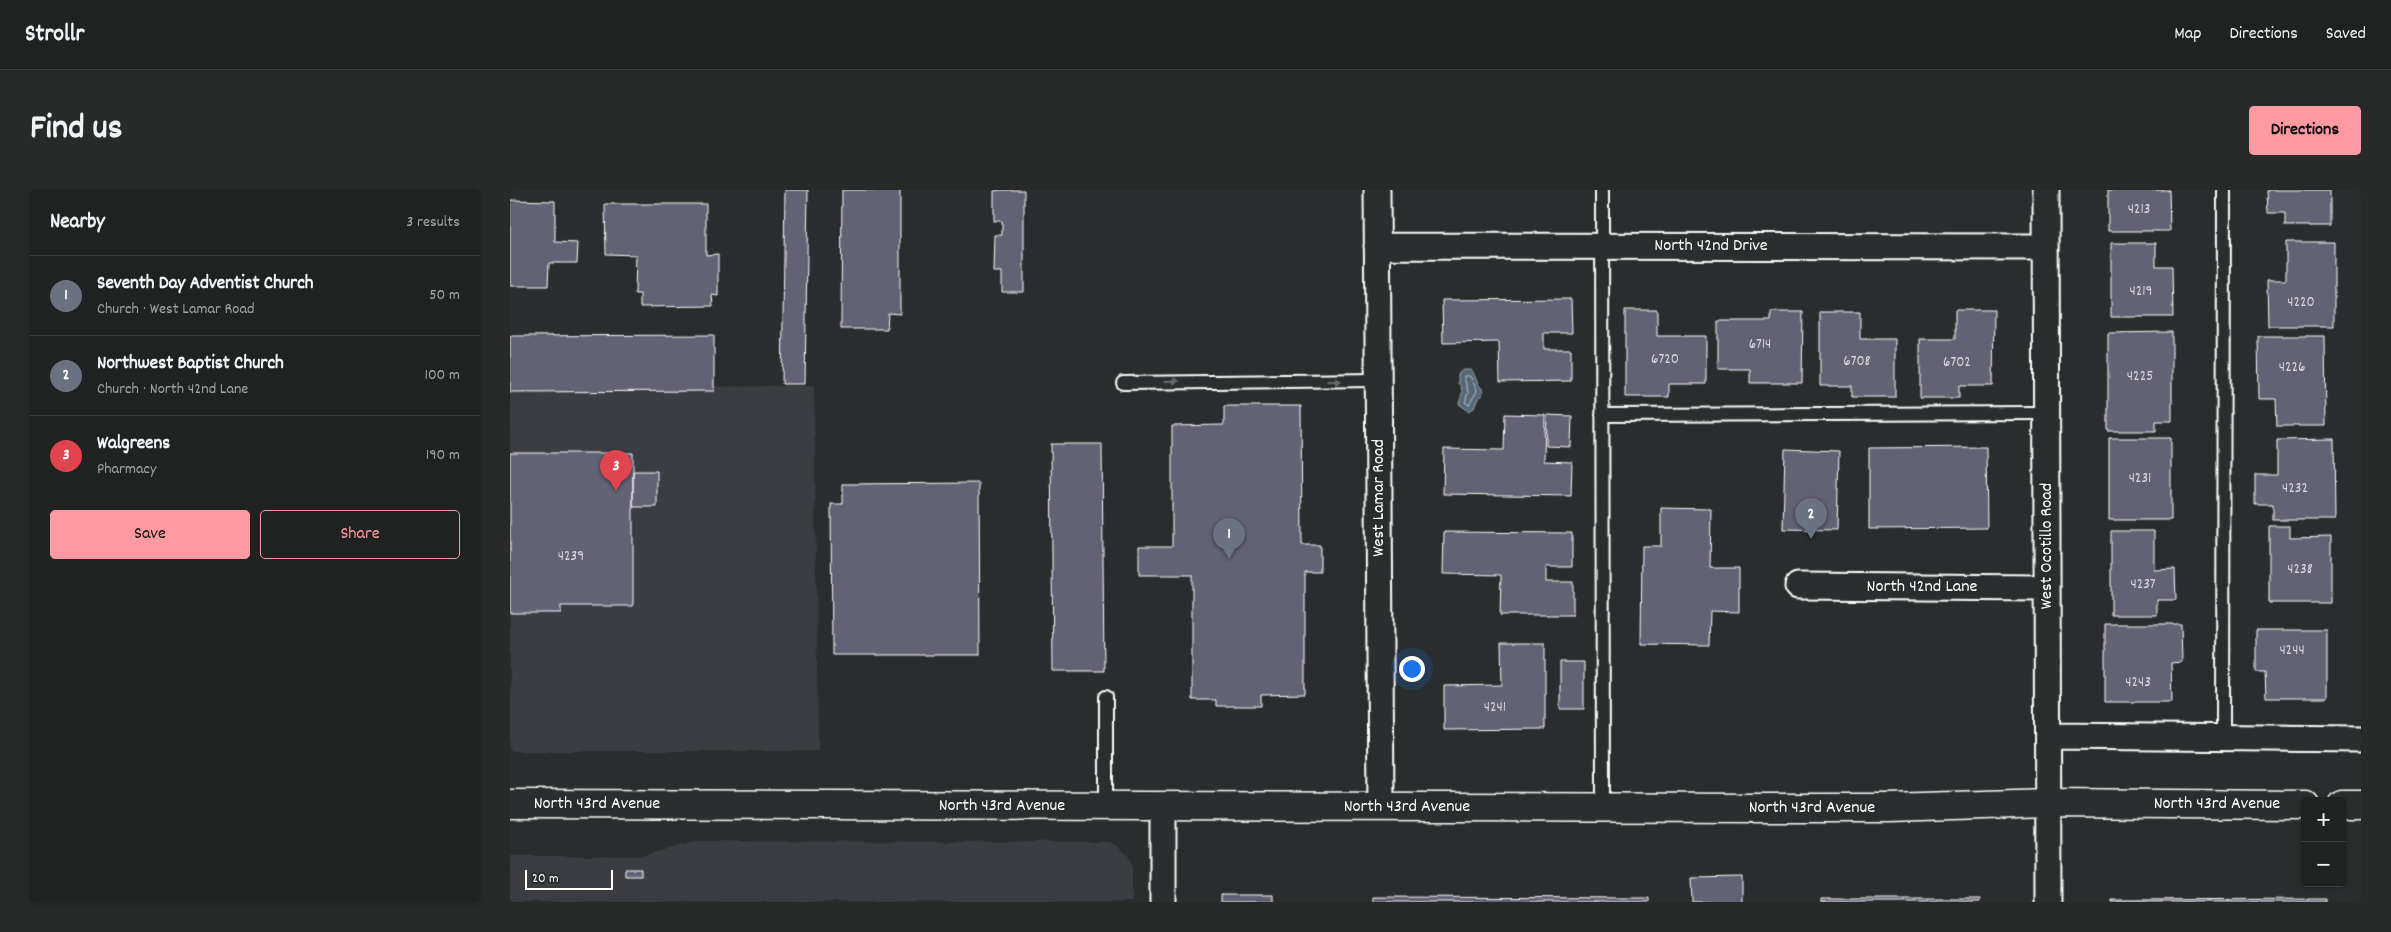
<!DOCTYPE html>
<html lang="en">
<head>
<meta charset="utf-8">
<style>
	:root { --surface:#202222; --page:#282a2a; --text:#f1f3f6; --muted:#a2a4a5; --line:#3d3f40; --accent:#ff9aa2 }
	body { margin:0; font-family:Dekko,sans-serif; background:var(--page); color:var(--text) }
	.controls { position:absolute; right:15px; bottom:15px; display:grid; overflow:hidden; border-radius:5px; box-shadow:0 1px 4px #0004 }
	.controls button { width:45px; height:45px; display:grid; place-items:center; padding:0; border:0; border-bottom:1px solid var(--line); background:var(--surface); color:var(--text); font:25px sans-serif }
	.scale { position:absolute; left:15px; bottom:12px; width:88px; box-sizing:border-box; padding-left:5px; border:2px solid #fff; border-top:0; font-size:14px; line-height:18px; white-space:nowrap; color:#fff; -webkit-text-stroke:4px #2a2d2e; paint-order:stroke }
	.you { position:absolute; left:901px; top:478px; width:18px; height:18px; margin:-12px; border:4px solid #fff; border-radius:50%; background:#1a73e8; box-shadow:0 0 0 8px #1a73e833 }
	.badge { display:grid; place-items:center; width:32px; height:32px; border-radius:50%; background:var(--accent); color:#fff; font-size:16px; font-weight:700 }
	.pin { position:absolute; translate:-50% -41px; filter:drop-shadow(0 1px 2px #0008) }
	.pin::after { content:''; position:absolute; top:26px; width:18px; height:15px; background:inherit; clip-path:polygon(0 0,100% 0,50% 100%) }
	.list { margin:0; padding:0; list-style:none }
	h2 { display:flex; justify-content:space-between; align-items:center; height:65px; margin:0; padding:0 20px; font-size:21px }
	h2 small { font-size:16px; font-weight:400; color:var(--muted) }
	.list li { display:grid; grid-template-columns:32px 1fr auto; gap:15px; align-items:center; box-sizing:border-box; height:80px; padding:0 20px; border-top:1px solid var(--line) }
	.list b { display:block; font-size:19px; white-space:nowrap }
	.list p { margin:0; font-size:16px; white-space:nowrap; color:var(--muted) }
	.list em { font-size:16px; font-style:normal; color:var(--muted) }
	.actions { display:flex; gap:10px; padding:15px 20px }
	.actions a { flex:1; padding:11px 0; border:1px solid var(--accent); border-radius:5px; text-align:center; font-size:18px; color:var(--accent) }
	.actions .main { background:var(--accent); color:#111 }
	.map { position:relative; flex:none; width:1851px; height:712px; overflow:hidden; border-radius:5px }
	header { display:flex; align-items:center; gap:30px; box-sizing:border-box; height:70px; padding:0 25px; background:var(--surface); border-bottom:1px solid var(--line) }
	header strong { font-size:24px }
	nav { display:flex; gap:28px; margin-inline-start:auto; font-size:18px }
	.intro { display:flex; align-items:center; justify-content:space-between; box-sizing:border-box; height:120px; padding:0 30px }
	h1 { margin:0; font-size:35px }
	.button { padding:12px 22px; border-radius:5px; background:var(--accent); color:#111; font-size:18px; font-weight:700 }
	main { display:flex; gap:30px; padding:0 30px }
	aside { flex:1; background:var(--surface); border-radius:5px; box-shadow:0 1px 4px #0004 }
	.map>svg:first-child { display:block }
	.built { fill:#3b3d43 }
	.water { fill:#576874; stroke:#9aa4ac }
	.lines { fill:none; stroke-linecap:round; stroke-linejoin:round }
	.shore { stroke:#bcc3c7; stroke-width:1 }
	.building { fill:#646274; stroke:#fff }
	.lane-casing { stroke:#fff; stroke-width:16 }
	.street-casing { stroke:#fff; stroke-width:29 }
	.secondary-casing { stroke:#fff; stroke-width:31 }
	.lane { stroke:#2a2d2e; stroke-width:12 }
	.street { stroke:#2a2d2e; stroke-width:25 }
	.secondary { stroke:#2a2d2e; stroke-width:28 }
	.oneway { fill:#6a6c6d }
	.labels { text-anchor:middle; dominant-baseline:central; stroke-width:5; stroke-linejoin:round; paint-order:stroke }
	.number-label { font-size:15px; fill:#d8d8dc }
	.street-label { font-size:18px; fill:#fff; stroke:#2a2d2e }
</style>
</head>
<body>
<header>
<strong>Strollr</strong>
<nav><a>Map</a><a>Directions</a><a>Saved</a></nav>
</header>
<div class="intro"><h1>Find us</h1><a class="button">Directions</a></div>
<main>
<aside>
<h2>Nearby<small>3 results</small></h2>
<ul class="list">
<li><span class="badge" style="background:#6b7280">1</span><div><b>Seventh Day Adventist Church</b><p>Church · West Lamar Road</p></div><em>50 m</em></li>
<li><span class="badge" style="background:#6b7280">2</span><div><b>Northwest Baptist Church</b><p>Church · North 42nd Lane</p></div><em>100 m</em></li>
<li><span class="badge" style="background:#e0444e">3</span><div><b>Walgreens</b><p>Pharmacy</p></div><em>190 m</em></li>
</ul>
<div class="actions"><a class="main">Save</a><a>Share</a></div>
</aside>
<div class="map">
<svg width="1851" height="712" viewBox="0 0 1851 712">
	<rect width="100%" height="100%" fill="#2a2d2e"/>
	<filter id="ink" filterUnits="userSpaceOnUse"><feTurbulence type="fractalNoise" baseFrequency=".02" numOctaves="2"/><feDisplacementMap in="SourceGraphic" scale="10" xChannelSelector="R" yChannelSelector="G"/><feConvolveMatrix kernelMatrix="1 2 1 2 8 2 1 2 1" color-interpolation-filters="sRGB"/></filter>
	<g filter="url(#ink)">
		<!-- built -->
		<path class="built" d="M304,196L308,561H0V197Z
			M188,651L598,652L607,655L618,665L622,675V712H0V666H132Z"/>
		<!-- water -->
		<path class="water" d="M953,180H962L968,194L973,200L972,206L968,208L964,218L959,221L949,214C951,206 955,200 948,193V184Z"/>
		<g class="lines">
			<!-- shore -->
			<path class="shore" d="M954,186H960L967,201L959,215L955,212L958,203Z"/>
		</g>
		<!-- building -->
		<path class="building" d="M275,0H298L295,194H272Z
			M332,0H390V124L378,123L377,139H331Z
			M492,0H514V102H492V82H484L485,45H492V31H484V1Z
			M1598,0H1659L1660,41H1598Z
			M1757,0H1820V36H1775V23H1758Z
			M0,10L45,11V52L68,53L67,73H39L38,96H0Z
			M95,14H196V65L208,64V106L202,105L203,116L130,117V104H125L126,65L96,64Z
			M1776,52H1824V136H1758L1757,90H1776Z
			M1601,53H1646V76H1662L1663,127H1601Z
			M1061,109L1062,143H1034V159H1061V191L990,192L989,152L933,153L932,110Z
			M1115,120H1147V146H1196V194H1159V207H1115Z
			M1445,120H1484L1483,196H1449V208H1410V149H1445Z
			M1261,122H1293L1292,193H1240V179H1208V131H1261Z
			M1310,122H1350V149H1385V207H1342V196H1310Z
			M1662,142V231H1646V241H1598V143Z
			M204,145V201L0,202V146Z
			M1748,146H1815L1816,236H1767L1766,209H1749Z
			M714,216H791L792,355H810V382H795V504L751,505V516H706V510H682V385H629V356H662V236L714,235Z
			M995,224L1035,225L1034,271L1062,272L1061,306L933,304L934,259L994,260Z
			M1037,225L1062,226L1061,257L1036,256Z
			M1599,248H1661V330H1599Z
			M1824,249L1825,330H1763V314H1745V285H1767V250Z
			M541,254H592L594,481H543Z
			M1476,257L1477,338L1359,339V258Z
			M1275,259L1329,261L1327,340L1273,339Z
			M0,263H123V416H51V423H0Z
			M123,281H147V317H123Z
			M469,293L470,465H322L321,314H333V294Z
			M1151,318L1201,319L1200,378H1229V422L1200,421L1199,455L1131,454L1132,356H1151Z
			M1759,336H1780V348L1821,347V413H1759Z
			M1601,341H1644V380L1665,379L1666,410H1647V425H1601Z
			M934,342L1062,343V377H1036V392H1063V425H990L991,385L933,384Z
			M1595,434H1671L1672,472L1661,473L1662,512H1595Z
			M1746,440H1817V508H1756L1755,482H1746Z
			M991,453H1035V539L934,540V496L992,495Z
			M1050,472H1074V519H1050Z
			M115,679H131V686H115Z
			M1232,687V712H1182L1181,688Z
			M711,705H763V712H711Z
			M863,707L1139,708V712H863Z
			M1311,709H1470V712H1311Z
			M1816,709V712H1602V710Z"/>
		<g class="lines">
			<!-- lane casing -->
			<g class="lane-casing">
				<path id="lane" d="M1092,0L1093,617
					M613,193L868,190
					M1092,225L1536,223
					M1713,549L1714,0
					M596,616V507"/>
			</g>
			<!-- street casing -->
			<g class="street-casing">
				<path id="street" d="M867,0L871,617
					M1536,0L1538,712
					M867,56L1536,57
					M1288,396L1537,398
					M1538,546L1851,549
					M653,616V712"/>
			</g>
			<!-- secondary casing -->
			<g class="secondary-casing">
				<path id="secondary" d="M0,614L1253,618H1379L1536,613L1795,615
					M1832,615H1851"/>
			</g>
			<!-- lane -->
			<use href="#lane" class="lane"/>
			<!-- street -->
			<use href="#street" class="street"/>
			<!-- secondary -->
			<use href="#secondary" class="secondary"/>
		</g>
		<!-- one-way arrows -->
		<defs><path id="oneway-solid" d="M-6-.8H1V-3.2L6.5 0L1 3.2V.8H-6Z" transform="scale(1.25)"/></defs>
		<g class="oneway">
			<use href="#oneway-solid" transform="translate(662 191)"/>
			<use href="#oneway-solid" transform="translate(824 191)"/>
		</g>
	</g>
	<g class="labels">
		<!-- number labels -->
		<g class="number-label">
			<text x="1629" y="20">4213</text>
			<text x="1631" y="102">4219</text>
			<text x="1791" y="113">4220</text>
			<text x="1250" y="155">6714</text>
			<text x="1155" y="170">6720</text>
			<text x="1347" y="172">6708</text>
			<text x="1447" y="173">6702</text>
			<text x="1782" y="178">4226</text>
			<text x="1630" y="187">4225</text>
			<text x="1630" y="289">4231</text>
			<text x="1785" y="299">4232</text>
			<text x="61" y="367">4239</text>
			<text x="1790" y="380">4238</text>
			<text x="1633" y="395">4237</text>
			<text x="1782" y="461">4244</text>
			<text x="1628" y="493">4243</text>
			<text x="985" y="518">4241</text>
		</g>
		<!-- street labels -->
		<g class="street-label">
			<text x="1201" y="56">North 42nd Drive</text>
			<text transform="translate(869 308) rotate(-90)">West Lamar Road</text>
			<text transform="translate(1537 356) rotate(-90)">West Ocotillo Road</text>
			<text x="1412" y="397">North 42nd Lane</text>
			<text x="87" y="614">North 43rd Avenue</text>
			<text x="1707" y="614">North 43rd Avenue</text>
			<text x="492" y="616">North 43rd Avenue</text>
			<text x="897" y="617">North 43rd Avenue</text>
			<text x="1302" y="618">North 43rd Avenue</text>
		</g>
	</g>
</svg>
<div class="controls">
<button>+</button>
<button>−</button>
</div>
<div class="scale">20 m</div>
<div class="you"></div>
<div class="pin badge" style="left:719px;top:369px;background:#6b7280">1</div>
<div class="pin badge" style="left:1301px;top:349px;background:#6b7280">2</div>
<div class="pin badge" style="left:106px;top:301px;background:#e0444e">3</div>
</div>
</main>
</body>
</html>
